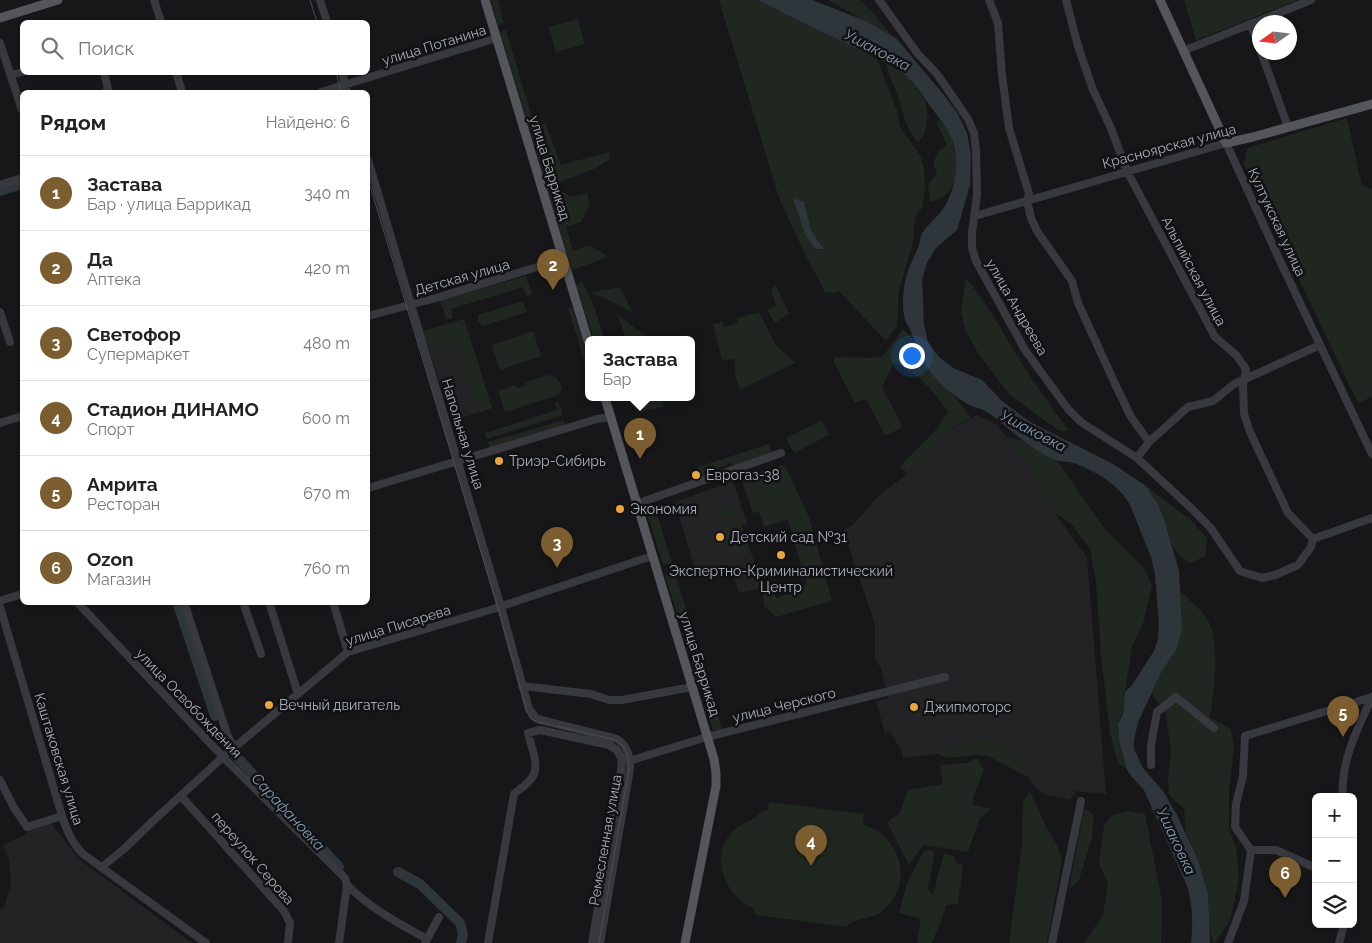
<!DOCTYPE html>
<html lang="ru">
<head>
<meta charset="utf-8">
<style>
	:root { --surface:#fff; --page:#f6f6f6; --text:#222; --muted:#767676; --line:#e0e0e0; --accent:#7c5d2f }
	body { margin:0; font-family:Raleway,sans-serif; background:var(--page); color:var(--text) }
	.controls { position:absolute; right:15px; bottom:15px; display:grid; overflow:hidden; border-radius:8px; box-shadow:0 1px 4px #0004 }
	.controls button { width:45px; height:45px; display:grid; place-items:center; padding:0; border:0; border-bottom:1px solid var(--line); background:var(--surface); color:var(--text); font:25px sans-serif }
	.compass { position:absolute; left:1252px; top:15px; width:45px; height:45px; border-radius:50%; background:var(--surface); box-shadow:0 1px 4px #0004; rotate:256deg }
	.you { position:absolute; left:911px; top:355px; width:18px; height:18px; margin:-12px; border:4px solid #fff; border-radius:50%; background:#1a73e8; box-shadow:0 0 0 8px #1a73e833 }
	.badge { display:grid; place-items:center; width:32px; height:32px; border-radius:50%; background:var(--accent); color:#fff; font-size:16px; font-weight:700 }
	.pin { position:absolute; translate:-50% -41px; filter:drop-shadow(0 1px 2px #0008) }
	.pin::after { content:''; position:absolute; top:26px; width:18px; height:15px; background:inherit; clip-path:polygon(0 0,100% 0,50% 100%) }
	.popup { position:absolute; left:585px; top:336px; width:110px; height:65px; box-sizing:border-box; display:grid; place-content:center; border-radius:8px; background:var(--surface); filter:drop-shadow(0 1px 4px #0005); font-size:16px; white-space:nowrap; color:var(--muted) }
	.popup b { font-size:19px; color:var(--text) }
	.popup::after { content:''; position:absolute; left:50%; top:100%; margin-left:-10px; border:10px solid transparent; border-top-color:var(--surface) }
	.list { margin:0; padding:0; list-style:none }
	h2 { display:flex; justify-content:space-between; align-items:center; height:65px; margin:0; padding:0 20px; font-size:21px }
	h2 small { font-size:16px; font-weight:400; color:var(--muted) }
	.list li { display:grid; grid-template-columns:32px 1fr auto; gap:15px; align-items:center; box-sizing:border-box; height:75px; padding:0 20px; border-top:1px solid var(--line) }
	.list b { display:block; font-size:19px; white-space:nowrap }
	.list p { margin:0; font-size:16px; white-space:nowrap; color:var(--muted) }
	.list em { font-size:16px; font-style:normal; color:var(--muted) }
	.icon { flex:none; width:28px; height:28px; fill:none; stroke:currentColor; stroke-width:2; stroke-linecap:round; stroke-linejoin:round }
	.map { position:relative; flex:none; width:1372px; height:943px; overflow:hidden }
	.search { position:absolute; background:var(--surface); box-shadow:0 1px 4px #0004; left:20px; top:20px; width:350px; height:55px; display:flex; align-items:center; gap:12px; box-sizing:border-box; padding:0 18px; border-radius:8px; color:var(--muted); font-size:19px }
	.panel { position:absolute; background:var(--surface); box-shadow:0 1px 4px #0004; left:20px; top:90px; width:350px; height:515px; border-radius:8px }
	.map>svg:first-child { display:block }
	.built { fill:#232326 }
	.green { fill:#1f2720 }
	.water { fill:#2e363c }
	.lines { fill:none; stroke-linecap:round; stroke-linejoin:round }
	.river { stroke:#2e363c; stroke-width:10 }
	.minor { stroke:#38393e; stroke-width:8 }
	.major { stroke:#54565c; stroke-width:9 }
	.tram { stroke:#4b4d52; stroke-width:1 }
	.poi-dot { fill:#e9a63f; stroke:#121214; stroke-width:2 }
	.labels { text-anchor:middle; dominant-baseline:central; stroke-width:5; stroke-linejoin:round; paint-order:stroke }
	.street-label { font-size:14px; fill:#aaafb8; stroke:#121214 }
	.poi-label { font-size:14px; fill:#aaafb8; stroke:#121214; text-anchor:start }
	.water-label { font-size:15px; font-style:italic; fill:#839eb1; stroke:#121214 }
</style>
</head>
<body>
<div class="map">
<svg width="1372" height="943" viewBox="0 0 1372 943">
	<rect width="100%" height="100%" fill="#171719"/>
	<!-- built -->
	<path class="built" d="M464,319L492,408L452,421L423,331Z
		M977,415L997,425L1020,452L1032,470L1054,512L1087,557L1106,794L1076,791L1070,800L1046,795L1036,788L1013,752L970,742L937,754L903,758L901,750L890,732L885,733L876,702L888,698L881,668L875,660V624L843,530L853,525L878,496L908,473L926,456L946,431Z
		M733,481L747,524L742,526L763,588L739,593L731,569L698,580L675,502Z
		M50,822L80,860L192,943H0V909L4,907L11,883L9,860L3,845L27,834L28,829Z"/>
	<!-- green -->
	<path class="green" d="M491,0H498L504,23L498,25Z
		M719,0H758L793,18L869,54L878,61L897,111L900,127L920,155L924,168L925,189L922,208L915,218L913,241L899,291L897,326L886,341L839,291L836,293L825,292L804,252L779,198Z
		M828,0H860L877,17L891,35Z
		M1184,0H1298L1196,40Z
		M578,19L585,44L556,52L549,27Z
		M506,30L535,127L546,124L561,165L609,152L610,159L596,168L553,185L571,197L587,193L590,204L581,222L566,227L573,251L588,245L605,254L606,258L572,270L500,32Z
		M886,62L906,74L925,99L928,114L924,135L918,142C905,129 904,115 899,99C895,86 888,76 886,62Z
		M1347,118L1362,186L1372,189V397L1358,403L1244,164L1247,148Z
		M941,121C944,126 949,131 951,137C958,155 961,188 941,198C938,200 934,201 930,202L928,185L937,173L933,163L938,152L947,145L936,122Z
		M526,276L532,294L526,296L523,287L451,309L453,318L446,320L440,300Z
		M966,278C992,309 1009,345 1031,378C1043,396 1057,414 1069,431H1059L1009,394L978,353L965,329L961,311Z
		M582,282L588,293L620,287L633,313L603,297L588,293L593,304L605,340H594L576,284Z
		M775,284L789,313L775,323L767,310L776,306L771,290Z
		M523,301L527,312L482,326L478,321V315Z
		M572,307L589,362V376L568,308Z
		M759,312L775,344L795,363L741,389C735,381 734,369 735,359L722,360L713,324L722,322L724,327L738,323L737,318Z
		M618,315L643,334L645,340H626Z
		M464,319L492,408L480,412L457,344L430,352L423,331Z
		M903,329L914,341L918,352L932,374L949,390L971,417L946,431L926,456L908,473L899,467L934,432L948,412C933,390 919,374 894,363L882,387L903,427L885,436L866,399L855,403L834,363V357L873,358L883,356Z
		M533,331L541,356L500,370L492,345Z
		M548,375C557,376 560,381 562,389L558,395L505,412L498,391L515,385L519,388L525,386L527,382Z
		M639,398H661L664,406L643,411Z
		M555,402L560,404L563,415L487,439L485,433L557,410Z
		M564,420L565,426L490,448L488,442Z
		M822,420L829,435L794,453L786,438Z
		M1008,437L1023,441L1057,461L1105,529L1143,567L1152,585L1144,621L1132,647L1124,697C1125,709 1120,715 1118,725C1117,740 1122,756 1127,770L1118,763L1110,733L1101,655L1096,582L1090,549L1072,525L1054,512L1032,470Z
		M769,444L772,452L735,467L730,463L718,468L717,473L702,478L698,467Z
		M782,465L786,468L809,517L832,601L776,617L764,606L763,588L772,586L776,598L790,594L807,583L788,521L787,520L764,527L759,512L753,513L741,478Z
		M1146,486L1191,520L1207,539L1205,556L1191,563C1169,552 1171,538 1164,517C1160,506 1153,496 1146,486Z
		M732,502L737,516L720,522L716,507Z
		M655,507L672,563L663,565L646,510Z
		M739,520L749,551L730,557L721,526Z
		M675,572L722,729L713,730L665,575Z
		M1180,591C1189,600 1201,609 1207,619C1221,641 1214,692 1210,717L1231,729L1234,749L1229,788V829L1236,848L1239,879L1230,921L1215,943H1213L1209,926L1208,894L1198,860L1186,834L1184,808L1176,802L1169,794L1168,777L1171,753L1166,713L1152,694L1163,669L1177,649L1182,629Z
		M980,740C1011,741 1015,755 1030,778L988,756L973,755L949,758L937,754L970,742Z
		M977,758L984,770L973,797V805L991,809L979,820L968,852L923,845L909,865L887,822L899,814L908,790L943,784L940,765L967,763Z
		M1030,792L1047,828L1057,845L1062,861L1047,943H1009L1022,845L1023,801Z
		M769,802L864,814L863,824C869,827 877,830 883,835C907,858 907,892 881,912C871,920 855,917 846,927L756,915L753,908C724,896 709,855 733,831C742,822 755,821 762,811H767Z
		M1084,808L1094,815L1092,838L1079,880L1069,889Z
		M1128,811L1145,814L1162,901L1161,943H1084L1103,915L1108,884L1099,864L1104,825L1112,815Z
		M925,849L935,852L928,889L933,895L944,853L955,857L956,863L963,865L958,904L947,905L932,943H917L921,919L899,913L907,883Z"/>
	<!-- water -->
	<path class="water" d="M758,0H812L866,21L896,38L944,95L958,114L967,133L971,155L970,185L957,230L936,248L927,263L922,280L924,325L928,342L939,357L953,368L982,380L1002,401L1030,422L1113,464L1146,486L1158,504L1164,518L1179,571L1182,629L1177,649L1163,669L1138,722L1134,740V749L1143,768L1163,791L1177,815L1198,860L1208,894L1210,943H1191C1193,923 1193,905 1187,886L1144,790L1132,777L1127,770L1119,741L1118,724L1123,714L1125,692L1132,685L1154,651L1158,639L1159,623L1155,574L1151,557L1130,505C1120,485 1095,471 1074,463C1068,461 1061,462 1055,460C1032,450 1013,432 993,416C985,409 975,408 966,403C947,392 929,374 919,354C916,346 914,337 910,329C907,324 905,322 904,316C902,301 903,285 908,271C912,259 920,248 921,235C928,223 941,215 947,202C957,183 960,154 950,135C944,124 937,115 930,106C920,90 910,77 894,66L793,18Z
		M793,198L804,202L811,231L824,249H815L805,234Z"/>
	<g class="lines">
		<!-- river -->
		<path class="river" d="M0,191L22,184
			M177,602L215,716
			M234,754L339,867
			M398,872L420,884L460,923L463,934L461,943"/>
		<!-- minor -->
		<path class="minor" d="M154,0L161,22
			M320,0L327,22
			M879,0L918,54L937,74L968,119L974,133L976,150L977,195L972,233V248L976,261L1025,350L1068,409L1081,422L1137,458L1190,507L1210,527L1240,571L1262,578L1275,575L1298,565L1311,547L1313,539L1372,518
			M989,0L998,23L1002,75L1009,128L1029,194L1027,201L1031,218L1037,231L1072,281L1078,303L1117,388L1131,417L1149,442
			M1066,0L1078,46L1093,90L1110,126L1127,171L1215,337L1236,355L1246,369L1243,386L1244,414L1250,432L1288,513L1313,539
			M1250,24L1260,48
			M0,43L22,110
			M1183,51L1311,0
			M1261,52L1288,127
			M104,72L108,89L106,92
			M176,72L182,92
			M342,72L347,92
			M11,75L22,72
			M321,92L497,38
			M368,160L501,607L529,709L537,719L617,739C628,746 630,756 630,769L600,943
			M0,185L22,178
			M975,216L1226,143L1281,263L1372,454
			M0,312L10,342
			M368,316L436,298L563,259
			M0,423L22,416
			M1137,458L1149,442L1188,407L1213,401L1234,384L1320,345
			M368,488L597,419L611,417
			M636,504L781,453
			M0,601L22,594
			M77,602L223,757L345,878L347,885L339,943
			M184,602L227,734L234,748
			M243,602L261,654
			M269,602L298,694
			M333,602L348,652
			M0,607L62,816C67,831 72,843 83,854L206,943
			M522,686L591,694L609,700H622L692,687
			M1151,765V745L1157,712L1176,697L1214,728
			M0,780L13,806L27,827L62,816
			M181,796L284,911L290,923L288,943
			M1343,797C1340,763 1358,727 1372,697
			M1251,850L1235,827L1236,804L1243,776L1245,736L1372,697
			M102,867L124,849L153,821L223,757L348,652L490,610L652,556
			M347,885C370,908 398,923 427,939
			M425,943L439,917
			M488,943L514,794C520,789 531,782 534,774C539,763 530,744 528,733L540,730L609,745L617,750L622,760H632L707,737L945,677
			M592,943L621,772L622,757
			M1052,943L1081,801
			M1228,943L1244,901L1251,850H1276L1316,868
			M1339,943L1344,924"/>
		<!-- major -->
		<path class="major" d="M485,0L589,344
			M1160,0L1226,143L1253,137L1372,104
			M0,18L58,0
			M605,398L714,759L716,773V786L685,943"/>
		<!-- tram -->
		<path class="tram" d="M310,0L317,22
			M336,72L341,92
			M368,179L498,608L527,712L531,719L539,722L616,740C627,747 629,757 629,769L599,943"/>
	</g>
	<!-- markers -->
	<g class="poi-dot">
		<circle cx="499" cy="461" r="5"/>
		<circle cx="696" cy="475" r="5"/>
		<circle cx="620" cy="509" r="5"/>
		<circle cx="720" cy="537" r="5"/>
		<circle cx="781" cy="555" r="5"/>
		<circle cx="269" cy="705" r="5"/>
		<circle cx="914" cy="707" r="5"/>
	</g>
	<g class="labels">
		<!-- street labels -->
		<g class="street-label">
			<text transform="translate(434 45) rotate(-17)">улица Потанина</text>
			<text transform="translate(1169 146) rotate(-15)">Красноярская улица</text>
			<text transform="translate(550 168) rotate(73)">улица Баррикад</text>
			<text transform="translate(1277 222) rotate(65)">Култукская улица</text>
			<text transform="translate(1194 271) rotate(62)">Альпийская улица</text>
			<text transform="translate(462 277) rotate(-16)">Детская улица</text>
			<text transform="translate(1017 307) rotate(60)">улица Андреева</text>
			<text transform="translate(463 434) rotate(73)">Напольная улица</text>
			<text transform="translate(398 625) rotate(-17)">улица Писарева</text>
			<text transform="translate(700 664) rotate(73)">улица Баррикад</text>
			<text transform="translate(189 703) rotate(46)">улица Освобождения</text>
			<text transform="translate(784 705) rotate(-14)">улица Черского</text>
			<text transform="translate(59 759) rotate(73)">Каштаковская улица</text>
			<text transform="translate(605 840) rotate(-80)">Ремесленная улица</text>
			<text transform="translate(253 858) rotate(49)">переулок Серова</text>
		</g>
		<!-- poi labels -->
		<g class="poi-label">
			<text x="509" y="461">Триэр-Сибирь</text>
			<text x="706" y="475">Еврогаз-38</text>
			<text x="630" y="509">Экономия</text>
			<text x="730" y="537">Детский сад №31</text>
			<text x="781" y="571" text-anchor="middle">Экспертно-Криминалистический<tspan x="781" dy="16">Центр</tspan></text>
			<text x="279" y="705">Вечный двигатель</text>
			<text x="924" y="707">Джипмоторс</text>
		</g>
		<!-- water labels -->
		<g class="water-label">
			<text transform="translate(877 50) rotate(28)">Ушаковка</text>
			<text transform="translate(1033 431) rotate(28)">Ушаковка</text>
			<text transform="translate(288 812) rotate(47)">Сарафановка</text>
			<text transform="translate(1176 841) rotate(65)">Ушаковка</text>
		</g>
	</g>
</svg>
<div class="controls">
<button>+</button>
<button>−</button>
<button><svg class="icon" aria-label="layers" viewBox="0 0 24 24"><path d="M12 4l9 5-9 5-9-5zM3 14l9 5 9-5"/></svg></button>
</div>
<svg class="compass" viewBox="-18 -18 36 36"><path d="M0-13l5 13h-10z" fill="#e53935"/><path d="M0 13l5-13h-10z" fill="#767676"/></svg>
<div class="you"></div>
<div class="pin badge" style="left:640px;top:459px">1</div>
<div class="popup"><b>Застава</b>Бар</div>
<div class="pin badge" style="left:553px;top:290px">2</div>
<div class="pin badge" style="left:557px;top:568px">3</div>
<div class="pin badge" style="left:811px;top:866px">4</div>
<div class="pin badge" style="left:1343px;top:737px">5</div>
<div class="pin badge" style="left:1285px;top:898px">6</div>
<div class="search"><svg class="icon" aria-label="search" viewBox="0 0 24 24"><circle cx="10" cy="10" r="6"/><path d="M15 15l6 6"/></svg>Поиск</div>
<section class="panel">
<h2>Рядом<small>Найдено: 6</small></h2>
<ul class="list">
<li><span class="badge">1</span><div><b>Застава</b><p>Бар · улица Баррикад</p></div><em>340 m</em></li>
<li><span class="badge">2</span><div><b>Да</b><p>Аптека</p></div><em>420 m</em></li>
<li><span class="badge">3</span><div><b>Светофор</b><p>Супермаркет</p></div><em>480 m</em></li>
<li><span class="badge">4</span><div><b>Стадион ДИНАМО</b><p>Спорт</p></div><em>600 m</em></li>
<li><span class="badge">5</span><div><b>Амрита</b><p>Ресторан</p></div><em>670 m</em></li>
<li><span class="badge">6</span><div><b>Ozon</b><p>Магазин</p></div><em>760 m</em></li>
</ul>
</section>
</div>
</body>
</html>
